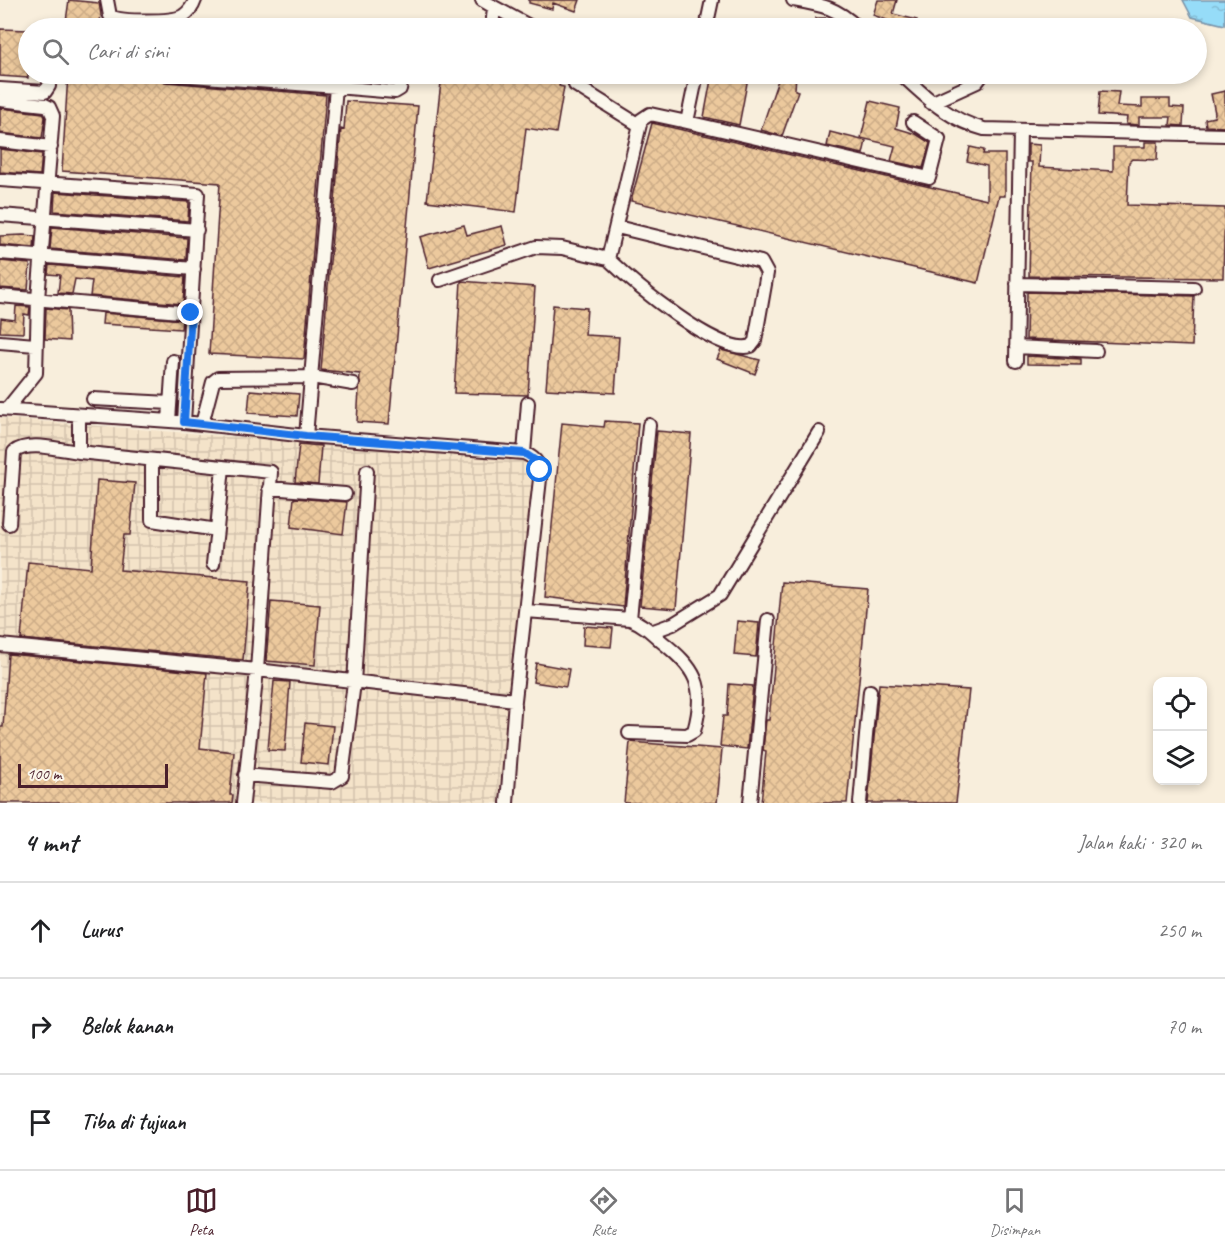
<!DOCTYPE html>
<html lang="id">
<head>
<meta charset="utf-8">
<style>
	:root { --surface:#fff; --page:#f6f6f6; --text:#202124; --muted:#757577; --line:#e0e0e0; --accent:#4a1f2b }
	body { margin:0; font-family:Caveat,sans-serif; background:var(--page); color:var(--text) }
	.controls { position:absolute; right:18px; bottom:18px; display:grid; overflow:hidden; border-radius:12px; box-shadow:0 3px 9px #0003 }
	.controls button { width:54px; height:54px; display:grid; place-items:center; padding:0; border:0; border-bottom:2px solid var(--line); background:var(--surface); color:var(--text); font:30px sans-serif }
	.scale { position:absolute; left:18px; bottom:15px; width:150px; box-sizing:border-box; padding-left:6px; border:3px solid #4a1f2b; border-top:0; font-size:16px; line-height:21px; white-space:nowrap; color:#4a1f2b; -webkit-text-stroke:4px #fbf7ec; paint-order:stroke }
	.stop { position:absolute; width:18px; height:18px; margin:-14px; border:4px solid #1a73e8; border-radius:50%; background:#fff }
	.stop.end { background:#1a73e8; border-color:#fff; box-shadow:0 2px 6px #0008 }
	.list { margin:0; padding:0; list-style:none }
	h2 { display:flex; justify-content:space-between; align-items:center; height:78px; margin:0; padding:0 24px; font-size:26px }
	h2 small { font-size:20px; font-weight:400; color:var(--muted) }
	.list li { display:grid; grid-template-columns:39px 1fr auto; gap:18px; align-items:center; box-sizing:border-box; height:96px; padding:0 24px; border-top:2px solid var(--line) }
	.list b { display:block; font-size:22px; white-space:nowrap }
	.list em { font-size:20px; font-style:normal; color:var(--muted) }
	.icon { flex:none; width:33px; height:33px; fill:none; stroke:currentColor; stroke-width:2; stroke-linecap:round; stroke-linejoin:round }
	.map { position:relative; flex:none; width:1225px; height:803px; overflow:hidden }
	.search { position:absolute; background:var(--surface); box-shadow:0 3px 9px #0003; left:18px; right:18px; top:18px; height:66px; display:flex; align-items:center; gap:15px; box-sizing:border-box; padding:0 21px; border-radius:33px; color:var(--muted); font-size:22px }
	.sheet { height:366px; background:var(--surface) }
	nav { display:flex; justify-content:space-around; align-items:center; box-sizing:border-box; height:84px; border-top:2px solid var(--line); background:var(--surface); font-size:16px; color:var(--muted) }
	nav a { display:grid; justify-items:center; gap:3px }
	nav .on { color:var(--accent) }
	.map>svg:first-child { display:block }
	.industrial { fill:url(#industrial-grid) }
	.water { fill:url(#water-ripples); stroke:#7890a6; stroke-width:1.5 }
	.building { fill:url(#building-cross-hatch); stroke:#4a1f2b; stroke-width:1.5 }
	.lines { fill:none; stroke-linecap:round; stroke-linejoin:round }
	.minor-casing { stroke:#4a1f2b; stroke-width:16 }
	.minor { stroke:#fbf7ec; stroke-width:12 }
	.route { stroke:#1a73e8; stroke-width:8 }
</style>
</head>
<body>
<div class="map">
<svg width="1225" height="803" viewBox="0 0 1225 803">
	<defs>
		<pattern id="industrial-grid" width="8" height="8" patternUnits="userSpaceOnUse" patternTransform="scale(1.5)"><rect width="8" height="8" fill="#f4e3c9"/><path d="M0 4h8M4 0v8" fill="none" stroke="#d3c2ad"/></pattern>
		<pattern id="water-ripples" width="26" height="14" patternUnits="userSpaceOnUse" patternTransform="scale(1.5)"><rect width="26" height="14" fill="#96dcf8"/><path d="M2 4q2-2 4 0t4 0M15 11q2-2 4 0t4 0" fill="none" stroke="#83bcd5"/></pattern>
		<pattern id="building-cross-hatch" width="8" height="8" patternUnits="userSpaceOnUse" patternTransform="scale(1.5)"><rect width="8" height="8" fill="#ecc99d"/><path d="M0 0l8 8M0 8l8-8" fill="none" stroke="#ccac87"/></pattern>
	</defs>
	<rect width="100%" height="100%" fill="#f8eedc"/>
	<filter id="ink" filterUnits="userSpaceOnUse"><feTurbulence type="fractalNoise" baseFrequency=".0167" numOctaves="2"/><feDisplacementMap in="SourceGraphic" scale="12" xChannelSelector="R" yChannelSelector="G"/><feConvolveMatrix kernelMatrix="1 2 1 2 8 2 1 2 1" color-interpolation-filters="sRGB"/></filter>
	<g filter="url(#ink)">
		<!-- industrial -->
		<path class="industrial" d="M0,418L523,460L533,475L502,803H0Z"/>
		<!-- water -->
		<path class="water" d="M1183,0H1225V25L1192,17Z"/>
		<!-- building -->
		<path class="building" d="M69,0L99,3L101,15L99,28H65Z
			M529,0H580L576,11L553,3L552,9L529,3Z
			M878,0H897L893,14L917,20L914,28H893L895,23L873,15Z
			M816,18H826V21L841,25L844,28H816Z
			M0,29L28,30V78L0,76Z
			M68,74L159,79L165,82L326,95L304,359L209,354L220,183L62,171Z
			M442,74H563L559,86L564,87L556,133L526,128L516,212L427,201Z
			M712,74L748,78L739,125L704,117Z
			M780,74H796L795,90L798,91L782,136L761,130Z
			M1100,91L1119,92L1117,106L1142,107V99H1170V107L1184,108L1183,126L1170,125L1171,117H1139V125L1126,124L1127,117L1098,115Z
			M1225,91V127L1206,126L1205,119L1214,117L1215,113L1211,94Z
			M346,101L418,106L389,424L357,422L360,374L321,370L341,129L344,130Z
			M870,101L900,108L896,128L916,134L930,143L923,168L891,161L895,146L861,138Z
			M0,108L43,113L45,117L42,138L0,133Z
			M652,123L987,200V166L967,161L970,147L984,150L983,154H1005V196H999L978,283L631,201Z
			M830,132L866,141L863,154L827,146Z
			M1145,142H1158L1157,160L1132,159L1129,162L1127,205L1225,208L1223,278L1029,276L1032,162H1028V144L1040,145L1039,167L1113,171V147H1145Z
			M0,149L42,154L40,175L0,172Z
			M55,192L189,202L188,221L54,211Z
			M464,225L467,235L502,226L507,245L429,268L420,237Z
			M52,227L187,238L186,260L50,249Z
			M23,235L35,236L34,248L0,245V236Z
			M0,261L30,264L28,290L0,288Z
			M49,265L185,277L183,304L90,296L92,281L75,279L72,294L58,293L60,275L48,274Z
			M461,281L535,287L528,395L454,393Z
			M1027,292L1194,296L1192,346L1026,339Z
			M553,305L587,308L585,335L619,337L615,393L546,389Z
			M16,306L30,307L29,315L24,314L23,333L0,332L1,318L15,320Z
			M46,308L68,310L69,341L45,339Z
			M103,313L182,320L181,329L102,324Z
			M721,350L760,360L755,374L717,359Z
			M1027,356L1081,359V365L1027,364Z
			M250,390L299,394L297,416L248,413Z
			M605,421L638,423L623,607L545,597L562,423L604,427Z
			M657,431L691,434L676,609L640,606Z
			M299,444L321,446L318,484L295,482Z
			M97,480L135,483L130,535H124L120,570L250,581L243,660L21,639L28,562L91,568Z
			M294,498L347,502L343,534L291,527Z
			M782,582L868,589L847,803H761L766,751L763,750L766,720H769Z
			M271,601L320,605L315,665L266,661Z
			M737,621L759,623L756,657L734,655Z
			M584,626L613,628L611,647L583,645Z
			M8,654L207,673L200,748L234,752L230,795H233L232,803H0V727H3Z
			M536,663L569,669L566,687L533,682Z
			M274,681L290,682L285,751L268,750Z
			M729,684L753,686L747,749L720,746L723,716H727Z
			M879,684L969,690L956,803H868Z
			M305,723L333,726L329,765L301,762Z
			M630,742L722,749L717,803H624Z"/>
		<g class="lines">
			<!-- minor casing -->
			<g class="minor-casing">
				<path id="minor" d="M107,0L110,16C120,22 173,22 183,16C189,12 193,6 195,0
					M482,0L494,7L492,28
					M793,0C822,5 836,7 858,28
					M494,7L533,28
					M706,28L712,0
					M166,74L336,87L306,436
					M901,74C927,98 949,120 984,129L1225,135
					M575,85L639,125
					M336,87L395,92L400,89L403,74
					M0,89L45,92L49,86L50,74
					M0,100L45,105L49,107L53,116L38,299L36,373L7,409
					M931,103L977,82L983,74
					M687,122L929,178L939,139L913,122
					M0,141L51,147
					M0,180L198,194L184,422
					M0,215L197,230
					M0,253L194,269
					M608,259C631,281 719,357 751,346L755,341L767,273L761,262L617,227
					M440,280L536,247L562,248L608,259L641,120L650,114L687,122L697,74
					M1017,284L1194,288
					M0,296L191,313
					M0,342L35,345
					M1016,347L1096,351
					M1016,361L1020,130
					M93,399L170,403
					M0,409L184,422L306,436L524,453C537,459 540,464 540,479L515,700L507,803
					M79,417V452L271,472L257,670L243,803
					M169,421L173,361
					M202,424L213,382L218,378L312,377L353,384
					M524,453L528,403
					M152,460V520L210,529H217L223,467
					M269,488L345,494
					M9,524L14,452C29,440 60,450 79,452
					M213,564L217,529
					M526,611L630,619C643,624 651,632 661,641C695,668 707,685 694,731L687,735L629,733
					M630,619L649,425
					M651,632L673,624L720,595L819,432
					M0,645L257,670L515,700
					M245,775L332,782L342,776L354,683L367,471
					M750,803L768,620
					M860,803L870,691"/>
			</g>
			<!-- minor -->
			<use href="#minor" class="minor"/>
		</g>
	</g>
	<g class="lines" filter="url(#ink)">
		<!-- route -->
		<path class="route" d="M191,313L184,422L306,436L524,453L539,463L540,470"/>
	</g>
</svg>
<div class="controls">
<button><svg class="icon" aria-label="locate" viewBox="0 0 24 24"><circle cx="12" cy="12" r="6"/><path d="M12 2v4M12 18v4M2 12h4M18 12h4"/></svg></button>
<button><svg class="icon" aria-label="layers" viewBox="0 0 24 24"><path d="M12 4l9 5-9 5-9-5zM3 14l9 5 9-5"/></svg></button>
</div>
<div class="scale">100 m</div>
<div class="stop" style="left:540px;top:470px"></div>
<div class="stop end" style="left:191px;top:313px"></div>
<div class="search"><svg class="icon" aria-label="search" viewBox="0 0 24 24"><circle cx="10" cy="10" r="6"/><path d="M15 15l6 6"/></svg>Cari di sini</div>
</div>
<section class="sheet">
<h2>4 mnt<small>Jalan kaki · 320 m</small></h2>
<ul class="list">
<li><svg class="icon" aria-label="ahead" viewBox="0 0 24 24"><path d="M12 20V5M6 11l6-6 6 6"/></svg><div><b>Lurus</b></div><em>250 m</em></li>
<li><svg class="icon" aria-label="right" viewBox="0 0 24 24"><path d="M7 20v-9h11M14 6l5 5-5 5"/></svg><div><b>Belok kanan</b></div><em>70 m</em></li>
<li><svg class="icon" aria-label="arrive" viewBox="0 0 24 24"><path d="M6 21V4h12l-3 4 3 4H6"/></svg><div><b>Tiba di tujuan</b></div></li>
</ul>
</section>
<nav>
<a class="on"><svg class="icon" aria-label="map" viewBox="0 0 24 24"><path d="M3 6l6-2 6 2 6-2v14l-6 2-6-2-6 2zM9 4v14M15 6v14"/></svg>Peta</a>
<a><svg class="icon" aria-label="directions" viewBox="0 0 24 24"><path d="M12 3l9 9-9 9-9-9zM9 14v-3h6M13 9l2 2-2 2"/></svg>Rute</a>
<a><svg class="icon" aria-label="saved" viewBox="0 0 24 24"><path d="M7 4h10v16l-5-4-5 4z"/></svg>Disimpan</a>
</nav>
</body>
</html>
